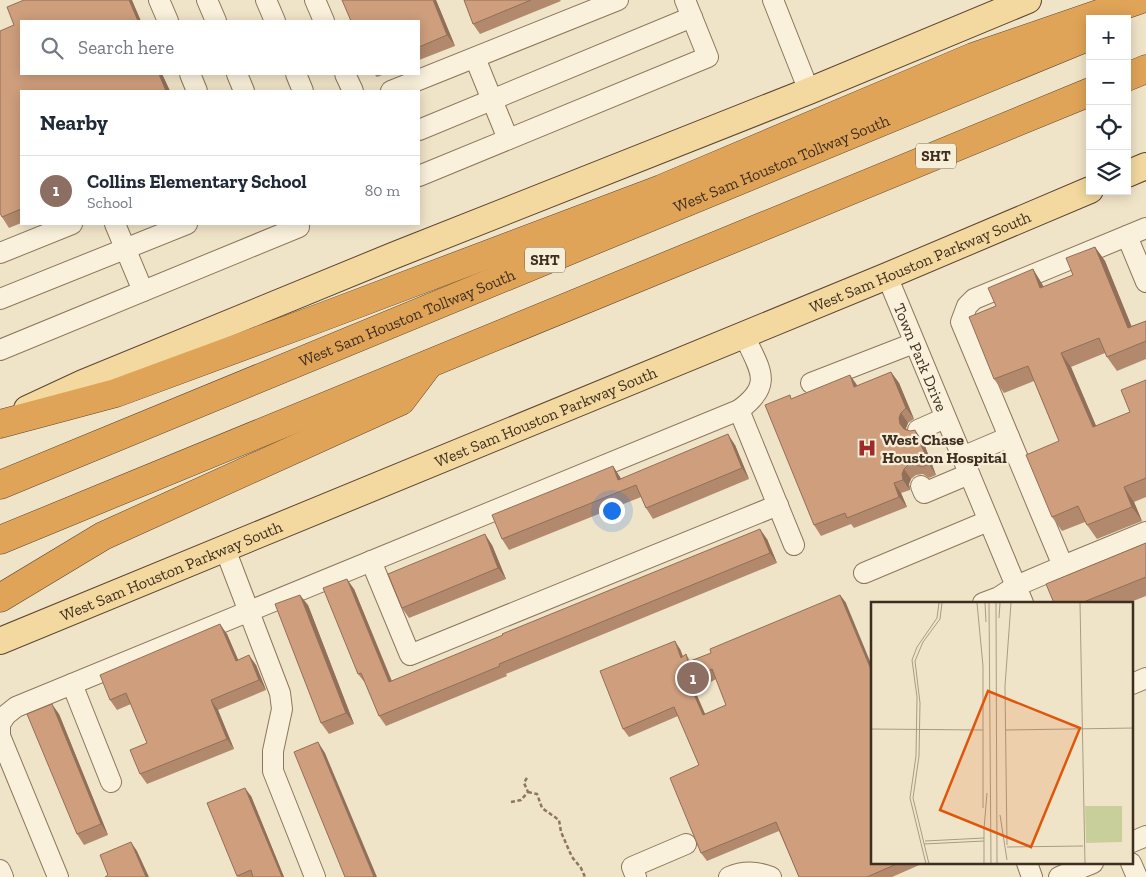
<!DOCTYPE html>
<html lang="en">
<head>
<meta charset="utf-8">
<style>
	:root { --surface:#fff; --page:#f2f2f3; --text:#1f2937; --muted:#747a83; --line:#e0e1e3; --accent:#1a73e8 }
	body { margin:0; font-family:"Zilla Slab",serif; background:var(--page); color:var(--text) }
	.controls { position:absolute; right:15px; top:15px; display:grid; overflow:hidden; border-radius:0px; box-shadow:0 2px 12px #0003 }
	.controls button { width:45px; height:45px; display:grid; place-items:center; padding:0; border:0; border-bottom:1px solid var(--line); background:var(--surface); color:var(--text); font:25px sans-serif }
	.you { position:absolute; left:611px; top:510px; width:18px; height:18px; margin:-12px; border:4px solid #fff; border-radius:50%; background:#1a73e8; box-shadow:0 0 0 8px #1a73e833 }
	.badge { display:grid; place-items:center; width:32px; height:32px; border-radius:50%; background:var(--accent); color:#fff; font-size:16px; font-weight:700 }
	.pin { position:absolute; translate:-50% -50%; border:2px solid #fff; box-shadow:0 1px 5px #0006 }
	.list { margin:0; padding:0; list-style:none }
	h2 { display:flex; justify-content:space-between; align-items:center; height:65px; margin:0; padding:0 20px; font-size:21px }
	h2 small { font-size:16px; font-weight:400; color:var(--muted) }
	.list li { display:grid; grid-template-columns:32px 1fr auto; gap:15px; align-items:center; box-sizing:border-box; height:70px; padding:0 20px; border-top:1px solid var(--line) }
	.list b { display:block; font-size:19px; white-space:nowrap }
	.list p { margin:0; font-size:16px; white-space:nowrap; color:var(--muted) }
	.list em { font-size:16px; font-style:normal; color:var(--muted) }
	.icon { flex:none; width:28px; height:28px; fill:none; stroke:currentColor; stroke-width:2; stroke-linecap:round; stroke-linejoin:round }
	.map { position:relative; flex:none; width:1146px; height:877px; overflow:hidden }
	.search { position:absolute; background:var(--surface); box-shadow:0 2px 12px #0003; left:20px; top:20px; width:400px; height:55px; display:flex; align-items:center; gap:12px; box-sizing:border-box; padding:0 18px; border-radius:0px; color:var(--muted); font-size:19px }
	.panel { position:absolute; background:var(--surface); box-shadow:0 2px 12px #0003; left:20px; top:90px; width:400px; height:135px; border-radius:0px }
	.map>svg:first-child { display:block }
	.lines { fill:none; stroke-linecap:round; stroke-linejoin:round }
	.minor-casing { stroke:#8d765c; stroke-width:22 }
	.major-casing { stroke:#5b4430; stroke-width:28 }
	.highway-casing { stroke:#5b4430; stroke-width:29 }
	.path { stroke:#8d765c; stroke-width:2.5; stroke-dasharray:4 2.5; stroke-linecap:butt }
	.minor { stroke:#faf1dc; stroke-width:20 }
	.major { stroke:#f3d9a0; stroke-width:26 }
	.highway { stroke:#e0a458; stroke-width:28 }
	.wall { fill:#b2896c; fill-rule:evenodd }
	.shaded-wall { fill:#916f58 }
	.building { fill:#cf9f7d; stroke:#916f58; fill-rule:evenodd }
	.labels { text-anchor:middle; dominant-baseline:central; stroke-width:4.5; stroke-linejoin:round; paint-order:stroke }
	.shield { fill:#f7eed8; stroke:#756857; stroke-width:1 }
	.shield-label { font-size:15px; font-weight:bold; fill:#3d2e20 }
	.street-label { font-size:16px; fill:#3d2e20; stroke:#f7eed8 }
	.poi-label { font-size:16px; font-weight:bold; fill:#3d2e20; stroke:#f7eed8; text-anchor:start }
	.inset-road { fill:none; stroke:#a89b85; stroke-width:1 }
	.view { fill:#df570d; fill-opacity:0.15; stroke:#df570d; stroke-width:2.5 }
	.inset-edge { fill:none; stroke:#3d2e20; stroke-width:2.5 }
</style>
</head>
<body>
<div class="map">
<svg width="1146" height="877" viewBox="0 0 1146 877">
	<rect width="100%" height="100%" fill="#f0e4c8"/>
	<g class="lines">
		<!-- minor casing -->
		<g class="minor-casing">
			<g id="minor">
				<path d="M159,0L168,21"/>
				<path d="M207,0L216,21"/>
				<path d="M266,0L275,21"/>
				<path d="M315,0L324,21"/>
				<path d="M773,0L809,91"/>
				<path d="M475,58L508,139"/>
				<path d="M190,74L197,91"/>
				<path d="M237,74L244,91"/>
				<path d="M296,74L303,91"/>
				<path d="M345,74L353,91"/>
				<path d="M391,91L618,0"/>
				<path d="M419,130L692,17"/>
				<path d="M419,176L708,57L685,0"/>
				<path d="M115,224L143,291"/>
				<path d="M1146,228L974,299L967,306L961,322L1063,566L1146,532"/>
				<path d="M1127,236L1146,282"/>
				<path d="M0,253L72,224"/>
				<path id="s1" d="M887,276L1023,603"/>
				<path d="M0,299L187,224"/>
				<path d="M0,350L299,227L298,224"/>
				<path d="M811,383L914,343"/>
				<path d="M739,410L794,545"/>
				<path d="M918,430L945,418"/>
				<path d="M962,457L1009,437"/>
				<path d="M921,486L924,493L969,474"/>
				<path d="M225,549L280,693L282,709L273,751V771L315,877"/>
				<path d="M371,561L410,655L778,505"/>
				<path d="M864,573L988,521"/>
				<path d="M983,603L999,597L1016,586L1063,566"/>
				<path d="M72,684L111,782"/>
				<path d="M1132,684L1146,678"/>
				<path d="M0,724L6,715L16,707L739,410C775,384 759,369 744,335"/>
				<path d="M0,727V736L58,877"/>
				<path d="M1132,842L1146,836"/>
				<path d="M1027,863L1032,877"/>
				<path d="M1131,863L1137,877"/>
				<path d="M0,870L3,877"/>
				<path d="M636,877L632,867L686,844"/>
				<path d="M729,877C743,871 756,871 771,877"/>
				<path d="M1059,877L1093,863"/>
			</g>
		</g>
		<!-- major casing -->
		<g class="major-casing">
			<g id="major">
				<path d="M1127,174L1146,166"/>
				<path d="M27,409L83,383L395,255L809,91L1028,0"/>
				<path id="s2" d="M0,641L887,276L1090,190"/>
			</g>
		</g>
		<!-- highway casing -->
		<g class="highway-casing">
			<g id="highway">
				<path d="M1127,77L1146,69"/>
				<path d="M0,424L116,393L322,317L661,189L973,57L1139,0"/>
				<path id="s3" d="M0,485L1090,36"/>
				<path d="M0,540L1090,92"/>
				<path d="M0,598L103,536L401,401L429,364"/>
			</g>
		</g>
		<!-- path -->
		<path class="path" d="M528,792L537,794L542,808L559,820L561,832L572,857L581,868L585,877
			M511,802L521,800L528,792L524,783L528,776"/>
		<!-- minor -->
		<use href="#minor" class="minor"/>
		<!-- major -->
		<use href="#major" class="major"/>
		<!-- highway -->
		<use href="#highway" class="highway"/>
	</g>
	<!-- wall -->
	<path class="wall" d="M24,0L21,74H162L170,91H21V223L9,228L2,217L14,25Z
		M436,0L455,46L419,60V21Z
		M464,0H560L561,1L480,34L473,24Z
		M374,74H385L377,77Z
		M1095,247L1105,261L1131,326L1146,321V359L1117,371L1107,357L1105,353L1071,367L1096,426L1130,412L1146,380V497L1134,502L1142,521L1097,539L1087,525L1085,522L1062,531L1052,517L1059,441L1034,381L1004,393L994,379L996,306L1033,269L1044,287L1073,275Z
		M891,372L899,383L914,419L908,423L906,428L907,430L923,441L936,475L929,478L923,474L916,475L911,479L909,484L910,490L901,493L907,507L854,528L851,524L821,536L814,525L792,399L857,386Z
		M735,445L749,479L653,519L646,508L641,497L509,550L502,539L613,466L621,479Z
		M767,539L777,563L506,674L507,676L386,726L379,716L366,684L358,674L354,589L392,681Z
		M1146,543V596L1128,603H1054Z
		M492,545L506,579L409,618L402,608Z
		M840,595L846,603L872,863H924L892,877H799L779,831L707,861L701,853L699,765L678,716L629,737L623,729L680,649L683,656L686,654L690,661L711,653ZM716,679L726,705L705,714L695,691Z
		M308,605L354,724L329,734L321,723Z
		M227,634L238,660L256,665L266,690L218,710L234,749L147,784L140,774L147,743L131,704L117,710L110,700Z
		M59,714L108,835L84,845L77,834Z
		M251,796L284,877H238L237,876Z"/>
	<!-- shaded-wall -->
	<path class="shaded-wall" d="M129,0H132L141,21H138Z
		M433,0H436L455,46L447,35Z
		M159,74H162L170,91H166Z
		M1095,247L1105,261L1138,342L1128,328Z
		M1033,269L1042,284L1050,302L1040,288Z
		M1061,353L1071,367L1103,442L1093,427Z
		M891,372L899,383L914,419L906,408Z
		M850,375L857,385L862,398L854,387Z
		M901,413L908,423L906,428L907,434L900,424L899,418Z
		M915,430L923,441L936,475L929,464Z
		M728,434L735,445L749,479L742,468Z
		M613,466L620,477L626,491L618,480Z
		M904,469L911,479L909,484L910,490L903,480L902,474Z
		M894,483L901,493L907,507L899,497Z
		M1124,487L1134,502L1142,521L1132,507Z
		M760,529L767,539L777,563L770,553Z
		M485,534L492,545L506,579L498,568Z
		M347,579L354,589L396,692L389,682Z
		M300,595L308,605L354,724L346,713Z
		M840,595L846,603L872,666V672Z
		M220,624L227,634L243,671L236,661Z
		M675,641L680,649L686,666L681,658Z
		M249,655L256,665L266,690L259,680Z
		M689,683L695,691L709,723L703,715Z
		M211,700L218,710L234,749L227,739Z
		M52,704L59,714L108,835L101,824Z
		M318,742L325,753L377,877H374Z
		M245,788L251,796L284,877H282Z
		M131,842L137,851L149,877H146Z"/>
	<!-- building -->
	<path class="building" d="M24,0H129L138,21H21V74H159L166,91H21V209L2,217L0,213V31L14,25L7,7Z
		M342,0H433L447,35L419,47V21H351Z
		M464,0H531L473,24Z
		M1095,247L1128,328L1146,321V341L1107,357L1099,338L1061,353L1093,427L1130,412L1121,390L1146,380V478L1124,487L1132,507L1087,525L1078,506L1052,517L1026,455L1059,441L1028,366L994,379L969,317L996,306L988,288L1033,269L1040,288L1073,275L1066,258Z
		M891,372L906,408L901,413L899,418L900,424L904,429L910,431L915,430L929,464L922,467L915,464L908,465L904,469L902,474L903,480L894,483L899,497L847,518L845,513L814,525L765,405L790,395L791,399L850,375L854,387Z
		M728,434L742,468L646,508L636,485L502,539L492,515L613,466L618,480Z
		M760,529L770,553L499,664L500,666L379,716L361,673L358,674L323,588L347,579L389,682L503,635L502,634Z
		M485,534L498,568L402,608L388,574Z
		M1146,543V577L1081,603H1054L1046,584Z
		M300,595L346,713L321,723L275,604Z
		M840,595L872,672V863H899L867,877H799L776,822L701,853L670,778L699,765L674,707L623,729L600,671L675,641L681,658L686,654L688,662L711,653L710,649ZM712,669L726,705L703,715L689,683Z
		M220,624L236,661L249,655L259,680L211,700L227,739L140,774L130,750L147,743L126,693L110,700L100,675Z
		M52,704L101,824L77,834L27,714Z
		M318,742L374,877H345L294,752Z
		M245,788L282,877H253L251,870L237,876L207,803Z
		M131,842L146,877H105L108,875L100,855Z"/>
	<!-- icons -->
	<defs>
		<g id="hospital-bare" transform="scale(1.5)"><path d="M-5-5h3v3.5h4V-5h3V5h-3V1.5h-4V5h-3Z" fill="#9e2a2b" stroke="#f7eed8" stroke-width="2.5" paint-order="stroke"/></g>
	</defs>
	<g fill-rule="evenodd">
		<use href="#hospital-bare" x="867" y="448"/>
	</g>
	<g class="labels">
		<!-- shield labels -->
		<g class="shield">
			<rect x="916" y="143.5" width="40" height="25" rx="4"/>
			<rect x="525" y="247.5" width="40" height="25" rx="4"/>
		</g>
		<g class="shield-label">
			<text x="936" y="156">SHT</text>
			<text x="545" y="260">SHT</text>
		</g>
		<!-- street labels -->
		<g class="street-label">
			<text stroke="none"><textPath href="#s3" startOffset="845">West Sam Houston Tollway South</textPath></text>
			<text stroke="none"><textPath href="#s2" startOffset="995">West Sam Houston Parkway South</textPath></text>
			<text stroke="none"><textPath href="#s3" startOffset="440">West Sam Houston Tollway South</textPath></text>
			<text stroke="none"><textPath href="#s1" startOffset="88">Town Park Drive</textPath></text>
			<text stroke="none"><textPath href="#s2" startOffset="590">West Sam Houston Parkway South</textPath></text>
			<text stroke="none"><textPath href="#s2" startOffset="185">West Sam Houston Parkway South</textPath></text>
		</g>
		<!-- poi labels -->
		<g class="poi-label">
			<text x="882" y="439">West Chase<tspan x="882" dy="18">Houston Hospital</tspan></text>
		</g>
	</g>
	<!-- overview -->
	<g transform="translate(871 602)">
		<rect width="262" height="262" fill="#f0e4c8"/>
		<path d="M214,204H251V240L215,241Z" fill="#c9cf9b"/>
		<path class="inset-road" d="M106,1L112,64V206M114,1L115,20M118,1L120,262M125,1L126,262M209,1L214,262M128,16L129,1M0,127L112,128M135,128L263,126M129,213L136,258M113,226V262M113,227L116,191M54,239L113,236M53,242L113,239M136,243L134,84L140,1M136,245L212,244M55,262L39,196L45,154L46,95L41,58L46,45L66,16L68,1M58,262L42,196L48,154L49,101L44,59L52,40L69,17L71,1"/>
		<path class="view" d="M117,89L209,126L160,245L69,208Z"/>
		<rect width="262" height="262" class="inset-edge"/>
	</g>
</svg>
<div class="controls">
<button>+</button>
<button>−</button>
<button><svg class="icon" aria-label="locate" viewBox="0 0 24 24"><circle cx="12" cy="12" r="6"/><path d="M12 2v4M12 18v4M2 12h4M18 12h4"/></svg></button>
<button><svg class="icon" aria-label="layers" viewBox="0 0 24 24"><path d="M12 4l9 5-9 5-9-5zM3 14l9 5 9-5"/></svg></button>
</div>
<div class="you"></div>
<div class="pin badge" style="left:693px;top:678px;background:#8d6e63">1</div>
<div class="search"><svg class="icon" aria-label="search" viewBox="0 0 24 24"><circle cx="10" cy="10" r="6"/><path d="M15 15l6 6"/></svg>Search here</div>
<section class="panel">
<h2>Nearby<small></small></h2>
<ul class="list">
<li><span class="badge" style="background:#8d6e63">1</span><div><b>Collins Elementary School</b><p>School</p></div><em>80 m</em></li>
</ul>
</section>
</div>
</body>
</html>
